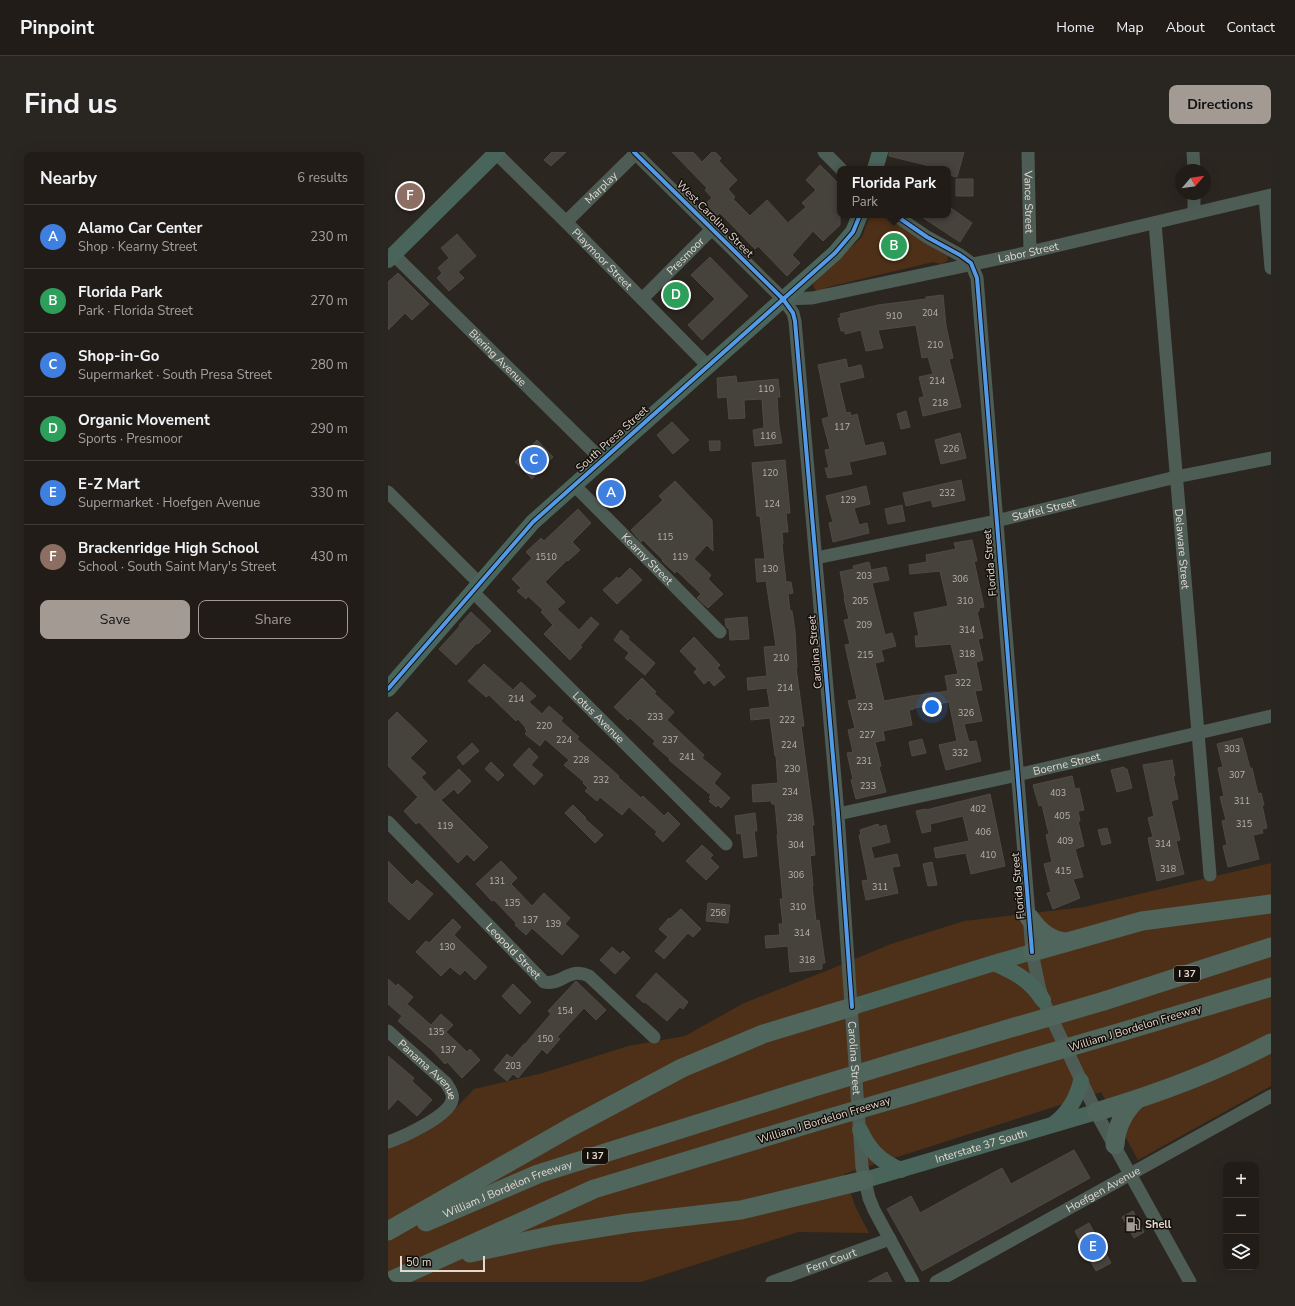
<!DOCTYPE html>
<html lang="en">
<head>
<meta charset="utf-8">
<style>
	:root { --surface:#211c18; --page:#292521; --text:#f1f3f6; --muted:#a2a1a2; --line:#3e3a37; --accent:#a29a93 }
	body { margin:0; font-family:"Nunito Sans",sans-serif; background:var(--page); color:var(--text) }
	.controls { position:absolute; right:12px; bottom:12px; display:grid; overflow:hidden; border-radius:8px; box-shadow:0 4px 16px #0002 }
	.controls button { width:36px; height:36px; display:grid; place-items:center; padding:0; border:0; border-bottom:1px solid var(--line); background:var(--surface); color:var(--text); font:20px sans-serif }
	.compass { position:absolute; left:787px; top:12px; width:36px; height:36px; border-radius:50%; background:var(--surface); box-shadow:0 4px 16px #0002; rotate:61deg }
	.scale { position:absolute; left:12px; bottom:10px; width:85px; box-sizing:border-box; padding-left:4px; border:2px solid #e2d8d1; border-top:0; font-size:11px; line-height:14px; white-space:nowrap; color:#e2d8d1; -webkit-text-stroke:3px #150f0a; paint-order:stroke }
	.you { position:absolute; left:544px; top:555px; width:14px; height:14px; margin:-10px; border:3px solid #fff; border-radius:50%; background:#1a73e8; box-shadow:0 0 0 6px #1a73e833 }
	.badge { display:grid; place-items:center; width:26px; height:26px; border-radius:50%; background:var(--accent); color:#fff; font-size:13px; font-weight:700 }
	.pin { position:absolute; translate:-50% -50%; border:2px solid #fff; box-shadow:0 1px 4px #0006 }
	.popup { position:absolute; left:449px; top:14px; width:114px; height:52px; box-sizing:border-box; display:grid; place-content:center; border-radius:8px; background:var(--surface); filter:drop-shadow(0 1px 3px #0005); font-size:13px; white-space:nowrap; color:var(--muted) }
	.popup b { font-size:15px; color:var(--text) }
	.popup::after { content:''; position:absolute; left:50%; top:100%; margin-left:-8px; border:8px solid transparent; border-top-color:var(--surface) }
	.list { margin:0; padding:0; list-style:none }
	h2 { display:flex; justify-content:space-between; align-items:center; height:52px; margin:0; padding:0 16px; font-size:17px }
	h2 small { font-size:13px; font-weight:400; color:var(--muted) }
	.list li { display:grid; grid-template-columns:26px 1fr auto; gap:12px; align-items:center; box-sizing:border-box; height:64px; padding:0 16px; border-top:1px solid var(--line) }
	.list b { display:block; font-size:15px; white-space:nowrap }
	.list p { margin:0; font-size:13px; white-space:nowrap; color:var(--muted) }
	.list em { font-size:13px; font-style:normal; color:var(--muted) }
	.actions { display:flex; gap:8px; padding:12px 16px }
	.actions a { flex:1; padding:9px 0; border:1px solid var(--accent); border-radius:8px; text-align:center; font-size:14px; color:var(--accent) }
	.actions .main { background:var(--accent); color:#111 }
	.icon { flex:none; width:22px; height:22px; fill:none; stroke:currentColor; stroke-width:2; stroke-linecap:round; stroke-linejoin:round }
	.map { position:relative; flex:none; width:883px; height:1130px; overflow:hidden; border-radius:8px }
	header { display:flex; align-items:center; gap:24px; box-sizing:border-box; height:56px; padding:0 20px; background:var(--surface); border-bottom:1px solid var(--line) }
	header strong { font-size:19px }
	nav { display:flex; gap:22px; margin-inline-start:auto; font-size:14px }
	.intro { display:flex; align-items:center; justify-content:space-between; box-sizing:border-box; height:96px; padding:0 24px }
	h1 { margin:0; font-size:28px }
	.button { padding:10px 18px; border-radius:8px; background:var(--accent); color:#111; font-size:14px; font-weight:700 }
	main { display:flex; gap:24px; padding:0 24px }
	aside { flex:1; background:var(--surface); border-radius:8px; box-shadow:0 4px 16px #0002 }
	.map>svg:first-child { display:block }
	.green { fill:#4d3017 }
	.building { fill:#46423c; stroke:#504a44 }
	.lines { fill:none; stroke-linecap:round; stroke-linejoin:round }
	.minor { stroke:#4e5c56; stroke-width:13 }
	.major { stroke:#49655b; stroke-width:16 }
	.highway { stroke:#50655c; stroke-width:19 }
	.highway-bridge { stroke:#50655c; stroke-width:19 }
	.cycleway-casing { stroke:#150f0a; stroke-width:6 }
	.cycleway { stroke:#5399e6; stroke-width:4 }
	.labels { text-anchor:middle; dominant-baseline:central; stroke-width:3; stroke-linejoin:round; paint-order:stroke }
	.number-label { font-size:9px; fill:#bbb2ac }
	.shield { fill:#150f0a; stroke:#a49c95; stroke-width:1 }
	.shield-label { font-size:10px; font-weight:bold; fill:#e2d8d1 }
	.street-label { font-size:11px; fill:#e2d8d1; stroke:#150f0a }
	.poi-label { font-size:11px; font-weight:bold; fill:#e2d8d1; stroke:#150f0a; text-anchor:start }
</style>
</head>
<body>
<header>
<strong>Pinpoint</strong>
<nav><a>Home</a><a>Map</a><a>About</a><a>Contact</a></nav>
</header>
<div class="intro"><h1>Find us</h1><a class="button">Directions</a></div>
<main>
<aside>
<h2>Nearby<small>6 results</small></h2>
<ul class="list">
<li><span class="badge" style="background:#3f7fe0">A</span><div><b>Alamo Car Center</b><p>Shop · Kearny Street</p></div><em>230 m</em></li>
<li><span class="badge" style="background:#2e9e5b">B</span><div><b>Florida Park</b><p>Park · Florida Street</p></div><em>270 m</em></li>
<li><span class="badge" style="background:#3f7fe0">C</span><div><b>Shop-in-Go</b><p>Supermarket · South Presa Street</p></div><em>280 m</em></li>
<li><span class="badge" style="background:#2e9e5b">D</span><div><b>Organic Movement</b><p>Sports · Presmoor</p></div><em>290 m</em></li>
<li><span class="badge" style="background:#3f7fe0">E</span><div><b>E-Z Mart</b><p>Supermarket · Hoefgen Avenue</p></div><em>330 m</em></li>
<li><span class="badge" style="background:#8d6e63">F</span><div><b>Brackenridge High School</b><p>School · South Saint Mary's Street</p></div><em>430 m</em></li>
</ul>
<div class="actions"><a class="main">Save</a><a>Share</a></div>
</aside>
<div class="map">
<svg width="883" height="1130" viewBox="0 0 883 1130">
	<rect width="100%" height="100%" fill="#2c2620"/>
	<!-- green -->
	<path class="green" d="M482,63H495L560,103L559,109L553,112L545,110L440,135C434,139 428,143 425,133L426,129L474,85Z
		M883,711V934L750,1008L713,940L456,1022L468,1056L481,1081L410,1080L253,1130H0V996L40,978L66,958L86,937L155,921L240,894L297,884L356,851L443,817L503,792L576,769L696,755Z"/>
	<!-- building -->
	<path class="building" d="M164,0H178L163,14L156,8Z
		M284,0H305L314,10L324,0H327L333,6L331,9L349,28L340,37L347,45L345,47L362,64L379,48L400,71L418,55L414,51L428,38L418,28L432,13L452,33V73L435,89L425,79L404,103L412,111L399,124L370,94L367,97L332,61L329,63L317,52L324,46L317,38L319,36Z
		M501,0H576L569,25L560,23V17H546V15L501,4Z
		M568,27H585V44H568Z
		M560,54L584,71L572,90L531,63H560Z
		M69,82L88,104L70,120L76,126L61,139L49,126L54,121L50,116L61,106L53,96Z
		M322,105L360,144L314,188L300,173L327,147L303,123Z
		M10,121L41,152L24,168L17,161L0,178V130Z
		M285,130L301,146L291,155L275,139Z
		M555,143L558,174L565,206L561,207L573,255L535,264L531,246L536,245L531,225L545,222L540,205L534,206L528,173L490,178L495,196L478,199L473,178L457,182V179H453L450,166H453L452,162L490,153L538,147V145Z
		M458,207L460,216L473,213L476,225L451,231L458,261L462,260L463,264L469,262L477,294L495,290L498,302L461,310L464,322L440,326L437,316H441L437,298L442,297L434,267L441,265L430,213Z
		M348,224L349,231L390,227L392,245H389L391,275L394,291L367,294L365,278L376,276L374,247L356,248L357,266L341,267L339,245L330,246L329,226Z
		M518,259L522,275L513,277L509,262Z
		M284,270L301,288L285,302L269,283Z
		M572,281L578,306L553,312L547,288Z
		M149,288L165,305L144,327L127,310Z
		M321,289H332V298L322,299Z
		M397,308L402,361H398L400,380H394L395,392L394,393L398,430H403L405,441L400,442L402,459H404L407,479L409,516H408L416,574H413L426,673H424L427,703L422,704L425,734H424L428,769L431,768L437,811H434V817L402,820L400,794L378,796L377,784L392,783L391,772H395L392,747H395L389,683H390L387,652H384L383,649L365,650L364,633L390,631L388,604H387L382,566L363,568L362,557L382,555L379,536L360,538L359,526L379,524L376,495L388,494L378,429L369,430L367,407H377L372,364H369L364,311Z
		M223,328L236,342L223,354L210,341Z
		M573,328L577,348L545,355L543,348L518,354L515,341Z
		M287,329L324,368L325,399L319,393L306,407L323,423L320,427L335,442L320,456L309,446L313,442L289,419L287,421L274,409L275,408L255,388L253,390L243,378L275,348L271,344Z
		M478,334L482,352L466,356L471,373L479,371L481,381L445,390L441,371L445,370L438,344Z
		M514,353L517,369L500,372L497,357Z
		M190,357L203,371L184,390L192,398L180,409L179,408L157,430L177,450L169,457L191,478L203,465L211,472L192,494L194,495L182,508L156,482L165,473L153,460L155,458L140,444L138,447L129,439L133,436L124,427L144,406L138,400L153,386L156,389Z
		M584,388L589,409H586L596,455L591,456V459L589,460L595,486L590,487L595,508L588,510L594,538L587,539L594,569L576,572L581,590L588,589L593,609L558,618L551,593L569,589L561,550L526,556V557L521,558L524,573L495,579L497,588L487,590L493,614L491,615L498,640L468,647L463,628L465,627L459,601L465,600L460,578L467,576L460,549L469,547L457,493L462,492L456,468L461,467L456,446H457L452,420L466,417L465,414L481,410L483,418L498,415L501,428L484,431L497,483L504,481L508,494L493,498L496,509L487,511L496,549L524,544L560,539L557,524L570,522L563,492L528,495L527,484H531L526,461L560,454L552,419L522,422L521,413L539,410L538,403L568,397L566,391Z
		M242,416L254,428L229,452L215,438L229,425L231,427Z
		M83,460L103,479L90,492L89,491L68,513L51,497L72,474L71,473Z
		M359,465L361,487L342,488L341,476H339L338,474L337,467Z
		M233,478L241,485L240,487L267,511L257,523L237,506L241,501L226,488Z
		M306,485L332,513L329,516L337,525L326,534L321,528L316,532L306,520L309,517L292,499Z
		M96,512L125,538L133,530L148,544L141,550L154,562L161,554L175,566L173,569L191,585L189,587L231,624L230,625L253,646L255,644L276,664L280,660L292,672L275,690L267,682L269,680L241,655L234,663L212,645L209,649L197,639L200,636L195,631L196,630L176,613L181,608L157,587L152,594L137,582L139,579L137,577L138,576L130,567L128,569L101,543L98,545L80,529Z
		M254,526L268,540L266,541L286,560L279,568L316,603L314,606L333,622L326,631L342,646L333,656L330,653L328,655L321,649L323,647L321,645L323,643L281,608L282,607L265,592L267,589L242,566L240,568L226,555Z
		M9,560L39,589L22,606L38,621L33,625L47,640L71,617L83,629L70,642L66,637L53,648L100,695L86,709L79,702L70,711L31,670L28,672L16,659L30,645L0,614V569Z
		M854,586L862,616H864L870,642L873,641L876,653H874L879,676L874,677L875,681L865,683L871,707L840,715L835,694L839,693L834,669L838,668L832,645L836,644L830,616L835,615L829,592Z
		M534,587L538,601L524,604L521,590Z
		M84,591L91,599L75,613L69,605Z
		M141,596L150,605L143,613L155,623L146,633L125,613Z
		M784,608L787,624H785L790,647L783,649L792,688L788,689L796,722L769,729L760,686L765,685L760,666L766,664L755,613Z
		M103,610L116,623L110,629L97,617Z
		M736,615L737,617H739L744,636L729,640L723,618Z
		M684,624L687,637L691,636L696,658L690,659L692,669H690L696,694L687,697L695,725L685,727L692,746L665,757L659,741L663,740L656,712L664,710L658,683L661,682L654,653L651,654L645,633Z
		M602,642L617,714L583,722L578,701L548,706L546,696L581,689L575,664L542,672L543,679L534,681L528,659L538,657V658Z
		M185,653L198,666L197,667L215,683L207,691L177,661Z
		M367,661L369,679H366L369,704L356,706L353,681L349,682L347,664Z
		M490,672L491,675L498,673L502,690L483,695L486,707L509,702L512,714L504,715L510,741L478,748L474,729L480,728L471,683H473L472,678Z
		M719,676L723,691L714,693L710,678Z
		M314,693L325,703L322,706L331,715L318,728L298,709Z
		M0,709L24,733L29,728L45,742L21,768L0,749Z
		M113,709L129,726L123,732L144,754L156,741L182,766L177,772L191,784L174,803L144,776L138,783L127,773L128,771L106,748L104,749L88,732Z
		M544,710L549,733L540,734L535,712Z
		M320,751L342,753L340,771L318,769Z
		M293,757L313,777L305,785L300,781L276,807L267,799L280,785L271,777L281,766L282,767Z
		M65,767L73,775L66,783L99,815L87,828L77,818L72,823L62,815L53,824L28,800L38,789L41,791Z
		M224,795L232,802L235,799L242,806L227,822L212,808Z
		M268,821L300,850L295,857L292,855L279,869L257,850L256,851L248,844Z
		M0,827L8,834L10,832L25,845L19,852L43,873L53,862L65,873L58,880L79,900L82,897L92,908L74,926L59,910L57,912L44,898L10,869L14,864L0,852Z
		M188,829L218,858L208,868L196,856L169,885L172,887L159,902L154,897L130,926L125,922L119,929L106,918L119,902L124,906L136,892H137L163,862L160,859Z
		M125,832L143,850L132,862L114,844Z
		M0,904L26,926L24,929L44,948L29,964L10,947L0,958Z
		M686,998L702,1026L534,1119L499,1057L523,1044L532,1061L614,1016L623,1032Z
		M745,1059L756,1080L746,1086L734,1065Z
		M701,1071L723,1111L708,1119L687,1079Z
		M499,1120L504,1130H480Z"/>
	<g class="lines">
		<!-- minor -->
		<g class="minor">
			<path id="s1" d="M246,0L395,147L405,161L407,169L450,662L474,1015L481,1046L486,1058L525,1130"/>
			<path d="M436,0L453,17"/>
			<path id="s2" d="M640,0L642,100"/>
			<path d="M805,0L806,18"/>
			<path id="s3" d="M108,1L178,70L320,214"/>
			<path d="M806,42V61"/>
			<path d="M877,45L883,116"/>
			<path d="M507,63L539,85L572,103L583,111L589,126L644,800L651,834L655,848L711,966L802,1130"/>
			<path id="s4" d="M178,70L248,1"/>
			<path id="s5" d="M767,71L822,723"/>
			<path id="s6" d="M6,103L214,308"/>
			<path id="s7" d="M254,147L324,77"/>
			<path id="s8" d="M395,147L424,146L642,100L883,43"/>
			<path id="s9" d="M186,333L332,480"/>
			<path d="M0,340L91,431"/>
			<path id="s10" d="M428,406L608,369L788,325L883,306"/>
			<path id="s11" d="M84,439L338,692"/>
			<path id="s12" d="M450,662L629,623L883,564"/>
			<path id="s13" d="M0,670L156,830C173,834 182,814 201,824L266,885"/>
			<path id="s14" d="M0,879L58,931C61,936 66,942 64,948C61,964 15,985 0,990"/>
			<path id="s15" d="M384,1130L502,1087"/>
			<path id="s16" d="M548,1130L883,944"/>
		</g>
		<!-- major -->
		<g class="major">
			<path d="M487,17L492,0"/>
			<path d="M0,108L109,0"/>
			<path d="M0,537L145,370L447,101L465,80L472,63"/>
			<path d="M606,811C628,821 641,827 655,848"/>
			<path d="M464,855L606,811L644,800"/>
			<path d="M667,971C681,960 689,946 693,929"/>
			<path d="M472,978C481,998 493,1010 513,1018"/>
			<path id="s17" d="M477,1028L708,960"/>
		</g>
		<!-- highway -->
		<g class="highway">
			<path d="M641,765C650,778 662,790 679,790"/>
			<path d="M644,800L754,769L883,752"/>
			<path d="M716,849L883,795"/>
			<path d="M733,880L883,835"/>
			<path d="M522,906L616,878"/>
			<path d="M524,942L627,911"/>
			<path d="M708,960C769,942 826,921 883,891"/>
			<path d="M727,993C728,975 735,961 748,948"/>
			<path id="s18" d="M38,1070L150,1022L420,937"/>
			<path d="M0,1079L183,975L294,916L375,882L464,855"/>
			<path d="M82,1101L166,1083L241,1071L353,1058L477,1028"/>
			<path d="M0,1130L206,1037L424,971"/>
		</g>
		<!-- highway-bridge -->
		<path class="highway-bridge" d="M616,878L716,849
			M627,911L733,880
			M420,937L522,906
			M424,971L524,942"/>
		<!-- cycleway casing -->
		<g class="cycleway-casing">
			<path id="cycleway" d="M246,0L395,147L405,161L407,169L450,662L464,855
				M507,63L539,85L572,103L583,111L589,126L644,800
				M0,537L145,370L447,101L465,80L472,63"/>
		</g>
		<!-- cycleway -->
		<use href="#cycleway" class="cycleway"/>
	</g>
	<!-- icons -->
	<defs>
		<g id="fuel-bare" transform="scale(1.2)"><path d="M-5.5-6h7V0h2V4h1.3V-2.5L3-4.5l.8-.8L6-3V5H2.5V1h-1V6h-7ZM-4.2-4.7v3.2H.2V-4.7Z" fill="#a29a93" stroke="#150f0a" stroke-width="2.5" paint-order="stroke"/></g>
	</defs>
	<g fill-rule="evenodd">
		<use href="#fuel-bare" x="745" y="1072"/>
	</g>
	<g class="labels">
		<!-- number labels -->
		<g class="number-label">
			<text x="542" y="161">204</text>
			<text x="506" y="164">910</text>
			<text x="547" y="193">210</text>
			<text x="549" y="229">214</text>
			<text x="378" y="237">110</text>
			<text x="552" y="251">218</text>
			<text x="454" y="275">117</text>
			<text x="380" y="284">116</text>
			<text x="563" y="297">226</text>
			<text x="382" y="321">120</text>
			<text x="559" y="341">232</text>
			<text x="460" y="348">129</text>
			<text x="384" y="352">124</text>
			<text x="277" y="385">115</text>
			<text x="158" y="405">1510</text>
			<text x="292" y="405">119</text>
			<text x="382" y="417">130</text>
			<text x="476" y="424">203</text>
			<text x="572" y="427">306</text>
			<text x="472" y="449">205</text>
			<text x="577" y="449">310</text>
			<text x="476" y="473">209</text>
			<text x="579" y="478">314</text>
			<text x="579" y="502">318</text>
			<text x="477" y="503">215</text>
			<text x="393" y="506">210</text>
			<text x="575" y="531">322</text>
			<text x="397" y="536">214</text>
			<text x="128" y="547">214</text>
			<text x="477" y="555">223</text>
			<text x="578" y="561">326</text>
			<text x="267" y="565">233</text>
			<text x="399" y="568">222</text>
			<text x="156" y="574">220</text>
			<text x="479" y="583">227</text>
			<text x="176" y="588">224</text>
			<text x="282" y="588">237</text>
			<text x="401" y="593">224</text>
			<text x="844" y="597">303</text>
			<text x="572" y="601">332</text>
			<text x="299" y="605">241</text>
			<text x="193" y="608">228</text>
			<text x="476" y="609">231</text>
			<text x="404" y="617">230</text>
			<text x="849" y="623">307</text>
			<text x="213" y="628">232</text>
			<text x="480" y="634">233</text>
			<text x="402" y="640">234</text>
			<text x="670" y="641">403</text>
			<text x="854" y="649">311</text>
			<text x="590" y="657">402</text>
			<text x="674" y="664">405</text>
			<text x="407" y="666">238</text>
			<text x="856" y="672">315</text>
			<text x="57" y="674">119</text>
			<text x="595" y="680">406</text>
			<text x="677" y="689">409</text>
			<text x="775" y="692">314</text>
			<text x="408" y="693">304</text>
			<text x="600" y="703">410</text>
			<text x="780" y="717">318</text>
			<text x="675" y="719">415</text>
			<text x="408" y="723">306</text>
			<text x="109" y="729">131</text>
			<text x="492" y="735">311</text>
			<text x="124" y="751">135</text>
			<text x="410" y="755">310</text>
			<text x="330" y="761">256</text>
			<text x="142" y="768">137</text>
			<text x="165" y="772">139</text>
			<text x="414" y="781">314</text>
			<text x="59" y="795">130</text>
			<text x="419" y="808">318</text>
			<text x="177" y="859">154</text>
			<text x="48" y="880">135</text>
			<text x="157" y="887">150</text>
			<text x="60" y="898">137</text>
			<text x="125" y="914">203</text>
		</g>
		<!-- shield labels -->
		<g class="shield">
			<rect x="786" y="814" width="26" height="16" rx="3"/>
			<rect x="194" y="996" width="26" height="16" rx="3"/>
		</g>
		<g class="shield-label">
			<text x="799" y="822">I 37</text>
			<text x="207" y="1004">I 37</text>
		</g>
		<!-- street labels -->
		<g class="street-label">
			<text stroke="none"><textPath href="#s4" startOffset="49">Marplay</textPath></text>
			<text stroke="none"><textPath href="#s2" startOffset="50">Vance Street</textPath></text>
			<text transform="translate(327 67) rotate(45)">West Carolina Street</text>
			<text stroke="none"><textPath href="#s8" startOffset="250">Labor Street</textPath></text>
			<text stroke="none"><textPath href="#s7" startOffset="61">Presmoor</textPath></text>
			<text stroke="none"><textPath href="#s3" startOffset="150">Playmoor Street</textPath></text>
			<text stroke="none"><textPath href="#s6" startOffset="146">Biering Avenue</textPath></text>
			<text transform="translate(224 287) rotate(-42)">South Presa Street</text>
			<text stroke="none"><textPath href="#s10" startOffset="233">Staffel Street</textPath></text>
			<text stroke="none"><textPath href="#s5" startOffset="327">Delaware Street</textPath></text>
			<text stroke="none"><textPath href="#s9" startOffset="104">Kearny Street</textPath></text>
			<text transform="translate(602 411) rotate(-95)">Florida Street</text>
			<text transform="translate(427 500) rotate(-95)">Carolina Street</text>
			<text stroke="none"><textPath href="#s11" startOffset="179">Lotus Avenue</textPath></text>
			<text stroke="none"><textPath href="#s12" startOffset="234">Boerne Street</textPath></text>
			<text transform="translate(630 734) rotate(-95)">Florida Street</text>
			<text stroke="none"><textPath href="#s13" startOffset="180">Leopold Street</textPath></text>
			<text transform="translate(747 876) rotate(-17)">William J Bordelon Freeway</text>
			<text stroke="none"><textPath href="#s1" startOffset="974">Carolina Street</textPath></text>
			<text stroke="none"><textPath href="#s14" startOffset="56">Panama Avenue</textPath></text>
			<text transform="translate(436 968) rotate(-17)">William J Bordelon Freeway</text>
			<text stroke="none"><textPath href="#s17" startOffset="121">Interstate 37 South</textPath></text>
			<text stroke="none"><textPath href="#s18" startOffset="88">William J Bordelon Freeway</textPath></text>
			<text stroke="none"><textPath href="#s16" startOffset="191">Hoefgen Avenue</textPath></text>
			<text stroke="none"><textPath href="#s15" startOffset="63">Fern Court</textPath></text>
		</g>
		<!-- poi labels -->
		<g class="poi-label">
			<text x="757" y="1072">Shell</text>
		</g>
	</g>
</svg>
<div class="controls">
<button>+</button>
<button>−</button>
<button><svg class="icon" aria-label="layers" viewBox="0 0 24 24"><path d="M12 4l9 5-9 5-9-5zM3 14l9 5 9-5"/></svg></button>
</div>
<svg class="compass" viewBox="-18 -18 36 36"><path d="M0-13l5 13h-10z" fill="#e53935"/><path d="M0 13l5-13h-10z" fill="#a2a1a2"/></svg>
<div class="scale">50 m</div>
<div class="you"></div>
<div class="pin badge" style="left:223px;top:341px;background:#3f7fe0">A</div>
<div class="pin badge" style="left:506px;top:94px;background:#2e9e5b">B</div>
<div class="popup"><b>Florida Park</b>Park</div>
<div class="pin badge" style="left:146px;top:308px;background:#3f7fe0">C</div>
<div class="pin badge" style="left:288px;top:143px;background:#2e9e5b">D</div>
<div class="pin badge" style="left:705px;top:1095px;background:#3f7fe0">E</div>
<div class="pin badge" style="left:22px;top:44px;background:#8d6e63">F</div>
</div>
</main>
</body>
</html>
